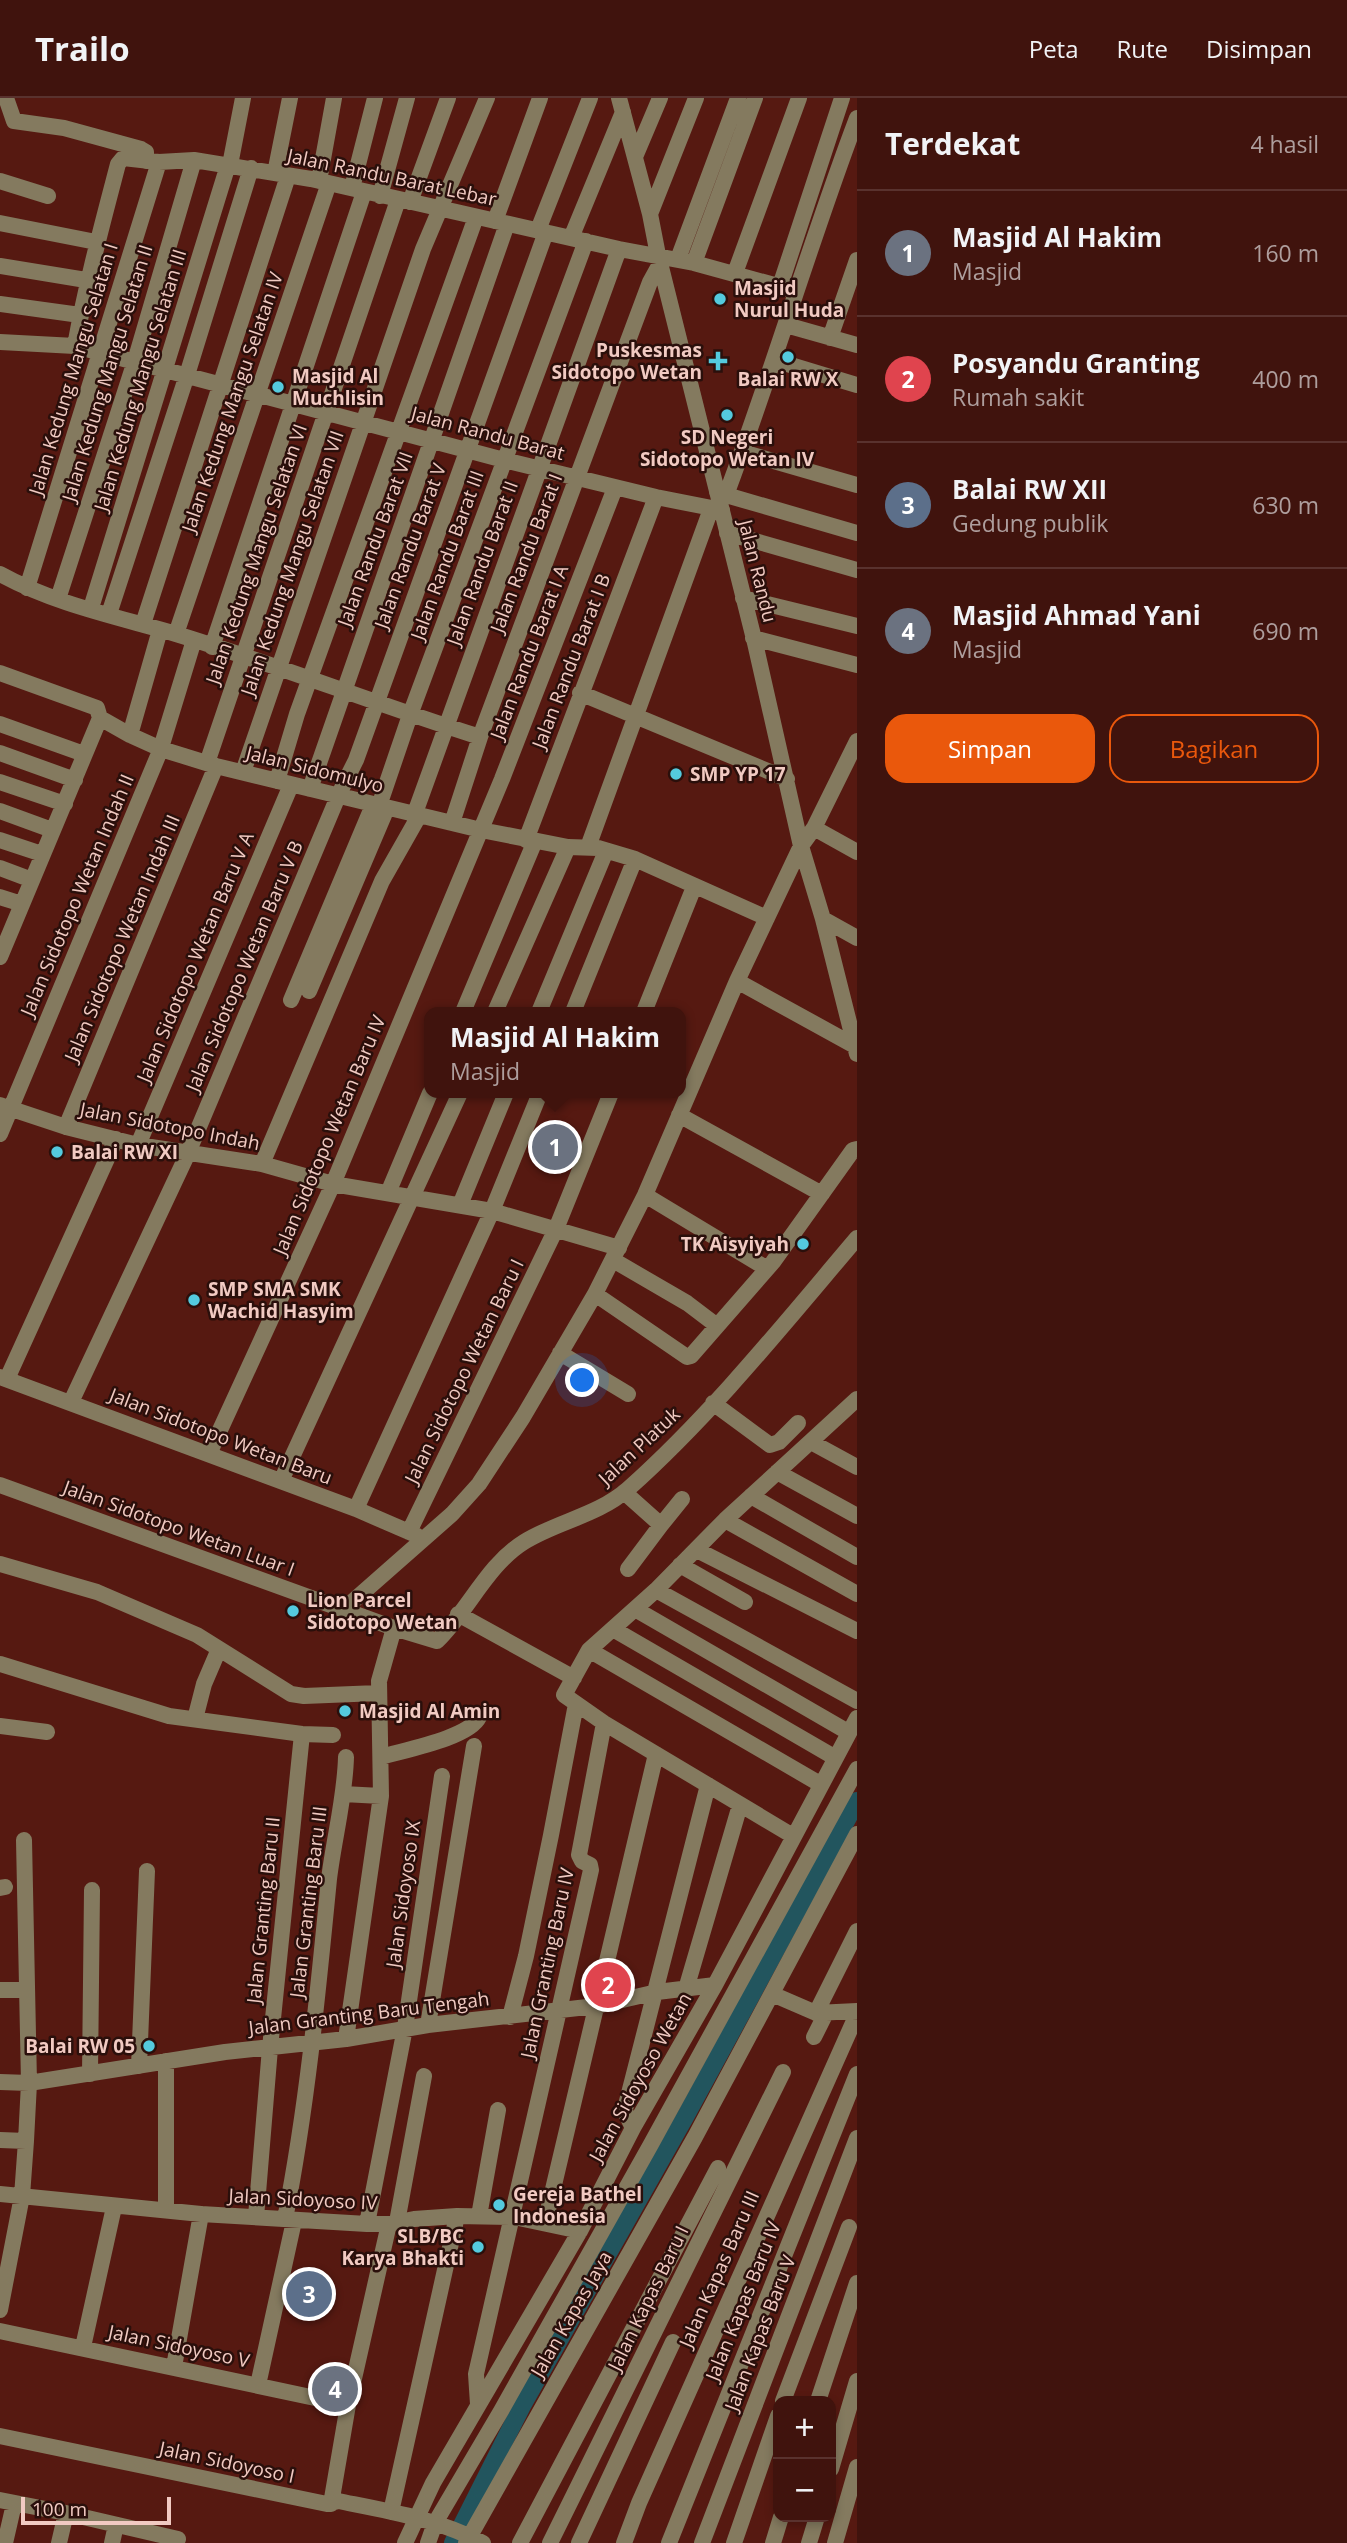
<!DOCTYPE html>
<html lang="id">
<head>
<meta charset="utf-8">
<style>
	:root { --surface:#40130d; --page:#4b201b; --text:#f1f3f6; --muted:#ae9e9d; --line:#59322e; --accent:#ea580c }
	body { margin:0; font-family:"Open Sans",sans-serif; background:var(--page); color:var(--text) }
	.controls { position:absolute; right:21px; bottom:21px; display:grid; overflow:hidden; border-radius:14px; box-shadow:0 4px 10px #0003 }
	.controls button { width:63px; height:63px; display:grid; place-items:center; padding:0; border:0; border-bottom:2px solid var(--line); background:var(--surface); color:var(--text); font:35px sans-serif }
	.scale { position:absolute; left:21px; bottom:18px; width:150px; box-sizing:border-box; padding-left:7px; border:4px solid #f1cac2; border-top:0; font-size:19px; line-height:24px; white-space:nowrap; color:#f1cac2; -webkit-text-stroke:5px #2a0f0b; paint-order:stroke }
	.you { position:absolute; left:583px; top:1283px; width:24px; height:24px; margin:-18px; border:5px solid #fff; border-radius:50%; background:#1a73e8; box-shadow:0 0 0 10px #1a73e833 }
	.badge { display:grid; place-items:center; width:46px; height:46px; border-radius:50%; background:var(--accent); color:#fff; font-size:23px; font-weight:700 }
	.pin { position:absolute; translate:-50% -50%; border:4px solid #fff; box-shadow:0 2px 7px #0006 }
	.popup { position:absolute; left:424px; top:909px; width:262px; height:91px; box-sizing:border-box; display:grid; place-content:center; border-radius:14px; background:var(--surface); filter:drop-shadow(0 2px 5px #0005); font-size:23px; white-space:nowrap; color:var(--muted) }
	.popup b { font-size:26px; color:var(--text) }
	.popup::after { content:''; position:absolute; left:50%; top:100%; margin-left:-14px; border:14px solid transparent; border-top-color:var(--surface) }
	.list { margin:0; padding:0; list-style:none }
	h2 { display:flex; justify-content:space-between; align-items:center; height:91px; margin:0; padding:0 28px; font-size:30px }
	h2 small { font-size:23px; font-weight:400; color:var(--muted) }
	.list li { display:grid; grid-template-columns:46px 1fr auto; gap:21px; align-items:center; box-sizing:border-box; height:126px; padding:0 28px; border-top:2px solid var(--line) }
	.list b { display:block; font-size:26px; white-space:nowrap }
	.list p { margin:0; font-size:23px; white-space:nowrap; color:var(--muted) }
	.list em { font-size:23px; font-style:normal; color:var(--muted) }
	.actions { display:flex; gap:14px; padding:21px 28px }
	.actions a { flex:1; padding:16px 0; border:2px solid var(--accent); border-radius:21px; text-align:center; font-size:24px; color:var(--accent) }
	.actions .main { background:var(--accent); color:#fff }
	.map { position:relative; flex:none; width:857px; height:2445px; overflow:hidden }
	header { display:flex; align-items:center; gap:42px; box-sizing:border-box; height:98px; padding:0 35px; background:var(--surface); border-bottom:2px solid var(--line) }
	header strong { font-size:33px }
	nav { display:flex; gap:38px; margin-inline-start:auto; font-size:24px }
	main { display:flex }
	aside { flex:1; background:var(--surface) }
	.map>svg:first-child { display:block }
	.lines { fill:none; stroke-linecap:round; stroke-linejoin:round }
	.river { stroke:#22555e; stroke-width:18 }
	.minor { stroke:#847a5f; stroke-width:16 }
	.poi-dot { fill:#54cade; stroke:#2a0f0b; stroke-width:2.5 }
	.labels { text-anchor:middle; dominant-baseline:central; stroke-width:5; stroke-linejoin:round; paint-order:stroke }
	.street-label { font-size:19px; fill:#f1cac2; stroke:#2a0f0b }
	.poi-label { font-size:19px; font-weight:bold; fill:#f1cac2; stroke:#2a0f0b; text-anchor:start }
</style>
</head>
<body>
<header>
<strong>Trailo</strong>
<nav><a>Peta</a><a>Rute</a><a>Disimpan</a></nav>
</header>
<main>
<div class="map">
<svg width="857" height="2445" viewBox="0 0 857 2445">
	<rect width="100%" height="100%" fill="#561911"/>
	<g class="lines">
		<!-- river -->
		<path class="river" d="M453,2445L523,2306L685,2019L857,1703"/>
		<!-- minor -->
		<path class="minor" d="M6,0L14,23L64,30L141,51L146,54V63
			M619,0L650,116L658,157L755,545L801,748L823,821L857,956
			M635,59L660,0
			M230,67L243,0
			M275,75L290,0
			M0,83L48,98
			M319,83L334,0
			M352,90L375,0
			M380,98L407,0
			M410,104L448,0
			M650,116L696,0
			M495,123L540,0
			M0,125L96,144
			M538,132L590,0
			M571,140L623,14
			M678,161L738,0
			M694,165L755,0
			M0,168L86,182
			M735,175L799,0
			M780,188L842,0
			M0,206L80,217
			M786,227L857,247
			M830,240L857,162
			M0,244L75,248L504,362L656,399L722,412
			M75,248C86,186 102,127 118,66L123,60L159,64L194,62L311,81L619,151L694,165L796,193
			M774,262L857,287
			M742,354L857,387
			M717,394L726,397C773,272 810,144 857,20
			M726,397L857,435
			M727,435L857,472
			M0,476C54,506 118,519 176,536C278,567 378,607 480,639
			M27,490L159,64
			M743,500L857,528
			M58,501L135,263L194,62
			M91,510L228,67
			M109,516L187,277L251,70
			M143,526L288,78
			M176,536L329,85
			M753,540L857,567
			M212,549L364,94
			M0,575L97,610L100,620
			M580,595L787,681
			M100,620L130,637L161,651L216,668L481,732L568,749L598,750L635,761L767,820
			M0,626L84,656
			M130,637L160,532
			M0,655L75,682
			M207,665L398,102
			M243,674L423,151L487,0
			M277,683L297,616L476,119
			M0,684L65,706
			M310,691L507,126
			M379,708L410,617L586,143
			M0,713L52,732
			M415,715L619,151
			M452,725L480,639L650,184L661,164
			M814,730L857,754
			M0,742L42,756
			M526,742L656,399
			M588,749L711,411
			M0,770L32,782
			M0,799L22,806
			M823,821L857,840
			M0,859L100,620
			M737,883L855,948
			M309,893L387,710
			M291,902L373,707
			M463,914L535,743
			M495,914L568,749
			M539,914L606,753
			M573,914L635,761
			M644,914L694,789
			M0,1007L66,1029L138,1047L262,1066L333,1086L492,1113L619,1150
			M679,1017L822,1096
			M66,1029L216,668
			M0,1036L160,653L194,542
			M138,1047L291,687
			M262,1066L382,783L420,716
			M388,1095L430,995
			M645,1097L766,1170
			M460,1107L506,995
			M613,1162L687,1205L716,1227
			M595,1196L687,1259L691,1258L773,1164L853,1052L857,1051
			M560,1255L628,1296
			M0,1279L356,1411L416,1437
			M7,1281L116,1041
			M71,1304L188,1055L339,696L356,662L546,134
			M713,1305L770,1347L779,1344L798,1325
			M811,1344L857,1369
			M209,1356L333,1086L502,681L615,390
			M777,1374L857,1418
			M281,1383L460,995
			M0,1387L394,1530L437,1543C468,1513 487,1467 524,1444C558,1423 597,1418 628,1391C712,1316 784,1226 857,1140
			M624,1394L661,1427L628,1471
			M751,1398L857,1459
			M356,1411L492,1113L540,995
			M725,1422L857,1496
			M661,1427L682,1401
			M409,1434L556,1131L611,995
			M697,1452L857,1533
			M0,1466L97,1494L197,1537L291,1596L304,1598L378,1595
			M680,1467L745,1504
			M656,1492L857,1603
			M635,1511L848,1634
			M343,1512L452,1416L479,1386L523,1319L595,1196L645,1097L737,883L801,748L814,730L857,643
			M458,1516L574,1580
			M613,1531L834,1659
			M589,1552L820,1686
			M0,1566L169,1618L302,1636L333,1637
			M195,1621L204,1586L219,1551
			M0,1628L47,1634
			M381,1659C404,1652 469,1640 479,1619
			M343,1696L381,1698
			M793,1738L604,1625L564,1597L589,1552L656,1492L725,1422L857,1301
			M0,1790L5,1789
			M686,1891L740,1707
			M0,1892H27
			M772,1896L816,1915L857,1913
			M816,1915L857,1833
			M510,1919L526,1858L551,1737L576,1606
			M428,1927L474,1648
			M814,1939L826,1915
			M346,1941L381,1698L379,1583L394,1530
			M166,1963V2112
			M139,1968L147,1773
			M90,1976L92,1792
			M0,1984L29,1985L225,1954L346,1941L428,1927L596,1908L657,1894L715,1887
			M633,2030L626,2016L625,2011L708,1687
			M0,2042L26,2043
			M0,2096L201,2116L367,2126H389L414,2121L457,2118L514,2119L580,2133
			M479,2118L498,2012
			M256,2119L270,1950L302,1636
			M285,2121C307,2009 318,1894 329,1781C334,1740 345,1700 346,1659
			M397,2124L424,1978
			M545,2125L656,1656
			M367,2126L405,1930L442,1678
			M0,2212L22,2098L26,2043L29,1985L24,1742
			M0,2233L348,2307
			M83,2249L114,2109
			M174,2269L201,2116
			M258,2287L294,2123
			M783,2303L849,2129
			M818,2303L857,2185
			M478,2306L476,2276L591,1772L590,1767L582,1763L579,1757L604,1625
			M0,2338L327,2406L338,2403C388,2413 438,2421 483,2445
			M831,2371L857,2283
			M0,2402L66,2415L178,2441
			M331,2406L348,2307L389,2126
			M391,2414L457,2118
			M5,2445L14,2406
			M59,2445L66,2415
			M112,2445L116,2427
			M405,2445L433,2385L580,2133L633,2030L715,1887L857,1620
			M428,2445L435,2425L501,2313L650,2048L857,1671
			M466,2445L695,2039L857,1736
			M520,2445L718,2070
			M550,2445L783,1974
			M579,2445L673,2244
			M624,2445L639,2405L857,1916
			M669,2445L857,1976
			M702,2445L857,2040
			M734,2445L778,2318
			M773,2445L781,2419
			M809,2445L817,2419
			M835,2445L857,2369"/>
	</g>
	<!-- markers -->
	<g class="poi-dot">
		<circle cx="720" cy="201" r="7"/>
		<circle cx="788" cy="259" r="7"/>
		<path d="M714.5 252.5h7v7h7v7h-7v7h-7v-7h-7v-7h7z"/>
		<circle cx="278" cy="289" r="7"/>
		<circle cx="727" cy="317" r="7"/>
		<circle cx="676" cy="676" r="7"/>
		<circle cx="57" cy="1054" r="7"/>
		<circle cx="803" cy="1146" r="7"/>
		<circle cx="194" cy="1202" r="7"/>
		<circle cx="293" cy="1513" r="7"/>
		<circle cx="345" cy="1613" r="7"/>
		<circle cx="149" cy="1948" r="7"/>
		<circle cx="499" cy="2107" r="7"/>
		<circle cx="478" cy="2149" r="7"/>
	</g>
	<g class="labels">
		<!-- street labels -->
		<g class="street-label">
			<text transform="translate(392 79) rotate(12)">Jalan Randu Barat Lebar</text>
			<text transform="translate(73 271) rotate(-73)">Jalan Kedung Mangu Selatan I</text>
			<text transform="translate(107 275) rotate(-73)">Jalan Kedung Mangu Selatan II</text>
			<text transform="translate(140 282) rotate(-73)">Jalan Kedung Mangu Selatan III</text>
			<text transform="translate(232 304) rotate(-71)">Jalan Kedung Mangu Selatan IV</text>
			<text transform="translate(488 335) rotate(15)">Jalan Randu Barat</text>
			<text transform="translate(375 441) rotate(-70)">Jalan Randu Barat VII</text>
			<text transform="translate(410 448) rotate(-70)">Jalan Randu Barat V</text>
			<text transform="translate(526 455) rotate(-69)">Jalan Randu Barat I</text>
			<text transform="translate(256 456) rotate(-71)">Jalan Kedung Mangu Selatan VI</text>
			<text transform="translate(447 457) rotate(-70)">Jalan Randu Barat III</text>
			<text transform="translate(292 465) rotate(-71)">Jalan Kedung Mangu Selatan VII</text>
			<text transform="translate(482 465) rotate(-70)">Jalan Randu Barat II</text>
			<text transform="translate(758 473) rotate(76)">Jalan Randu</text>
			<text transform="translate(529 554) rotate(-69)">Jalan Randu Barat I A</text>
			<text transform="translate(571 563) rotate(-69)">Jalan Randu Barat I B</text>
			<text transform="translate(315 671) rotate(14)">Jalan Sidomulyo</text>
			<text transform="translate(77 797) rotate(-67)">Jalan Sidotopo Wetan Indah II</text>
			<text transform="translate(122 840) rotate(-67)">Jalan Sidotopo Wetan Indah III</text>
			<text transform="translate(195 859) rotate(-67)">Jalan Sidotopo Wetan Baru V A</text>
			<text transform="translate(244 868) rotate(-67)">Jalan Sidotopo Wetan Baru V B</text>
			<text transform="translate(170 1028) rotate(11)">Jalan Sidotopo Indah</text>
			<text transform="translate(329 1037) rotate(-67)">Jalan Sidotopo Wetan Baru IV</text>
			<text transform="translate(464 1273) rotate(-64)">Jalan Sidotopo Wetan Baru I</text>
			<text transform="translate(221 1338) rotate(21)">Jalan Sidotopo Wetan Baru</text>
			<text transform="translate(639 1348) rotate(-43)">Jalan Platuk</text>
			<text transform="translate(179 1430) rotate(20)">Jalan Sidotopo Wetan Luar I</text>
			<text transform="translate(403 1796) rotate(-82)">Jalan Sidoyoso IX</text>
			<text transform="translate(308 1804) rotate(-83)">Jalan Granting Baru III</text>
			<text transform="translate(263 1812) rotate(-84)">Jalan Granting Baru II</text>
			<text transform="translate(547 1865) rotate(-78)">Jalan Granting Baru IV</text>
			<text transform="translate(369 1915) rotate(-7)">Jalan Granting Baru Tengah</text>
			<text transform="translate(640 1979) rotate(-61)">Jalan Sidoyoso Wetan</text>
			<text transform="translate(303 2101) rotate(3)">Jalan Sidoyoso IV</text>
			<text transform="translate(719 2171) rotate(-66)">Jalan Kapas Baru III</text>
			<text transform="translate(648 2200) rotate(-64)">Jalan Kapas Baru I</text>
			<text transform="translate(743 2203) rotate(-68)">Jalan Kapas Baru IV</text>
			<text transform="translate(571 2216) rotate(-60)">Jalan Kapas Jaya</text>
			<text transform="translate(760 2235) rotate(-69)">Jalan Kapas Baru V</text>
			<text transform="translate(179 2248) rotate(12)">Jalan Sidoyoso V</text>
			<text transform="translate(227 2364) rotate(12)">Jalan Sidoyoso I</text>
		</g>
		<!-- poi labels -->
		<g class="poi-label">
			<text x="734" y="190">Masjid<tspan x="734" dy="22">Nurul Huda</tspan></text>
			<text x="702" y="252" text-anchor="end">Puskesmas<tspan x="702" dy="22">Sidotopo Wetan</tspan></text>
			<text x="292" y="278">Masjid Al<tspan x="292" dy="22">Muchlisin</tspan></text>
			<text x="788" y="281" text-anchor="middle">Balai RW X</text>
			<text x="727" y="339" text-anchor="middle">SD Negeri<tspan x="727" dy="22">Sidotopo Wetan IV</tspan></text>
			<text x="690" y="676">SMP YP 17</text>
			<text x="71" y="1054">Balai RW XI</text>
			<text x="789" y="1146" text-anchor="end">TK Aisyiyah</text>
			<text x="208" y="1191">SMP SMA SMK<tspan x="208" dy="22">Wachid Hasyim</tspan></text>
			<text x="307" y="1502">Lion Parcel<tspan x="307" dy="22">Sidotopo Wetan</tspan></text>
			<text x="359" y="1613">Masjid Al Amin</text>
			<text x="135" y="1948" text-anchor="end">Balai RW 05</text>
			<text x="513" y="2096">Gereja Bathel<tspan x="513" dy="22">Indonesia</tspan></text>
			<text x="464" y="2138" text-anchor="end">SLB/BC<tspan x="464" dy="22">Karya Bhakti</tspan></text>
		</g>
	</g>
</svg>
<div class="controls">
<button>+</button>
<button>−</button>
</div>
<div class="scale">100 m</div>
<div class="you"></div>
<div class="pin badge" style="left:555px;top:1049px;background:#6b7280">1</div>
<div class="popup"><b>Masjid Al Hakim</b>Masjid</div>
<div class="pin badge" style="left:608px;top:1887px;background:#e0444e">2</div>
<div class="pin badge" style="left:309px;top:2196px;background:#5c6f8a">3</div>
<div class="pin badge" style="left:335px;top:2291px;background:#6b7280">4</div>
</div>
<aside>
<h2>Terdekat<small>4 hasil</small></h2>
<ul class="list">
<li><span class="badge" style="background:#6b7280">1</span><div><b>Masjid Al Hakim</b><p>Masjid</p></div><em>160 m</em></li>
<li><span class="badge" style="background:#e0444e">2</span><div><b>Posyandu Granting</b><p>Rumah sakit</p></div><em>400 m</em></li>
<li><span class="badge" style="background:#5c6f8a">3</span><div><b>Balai RW XII</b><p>Gedung publik</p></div><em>630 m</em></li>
<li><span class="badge" style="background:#6b7280">4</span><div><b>Masjid Ahmad Yani</b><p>Masjid</p></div><em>690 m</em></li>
</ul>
<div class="actions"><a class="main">Simpan</a><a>Bagikan</a></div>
</aside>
</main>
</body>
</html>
